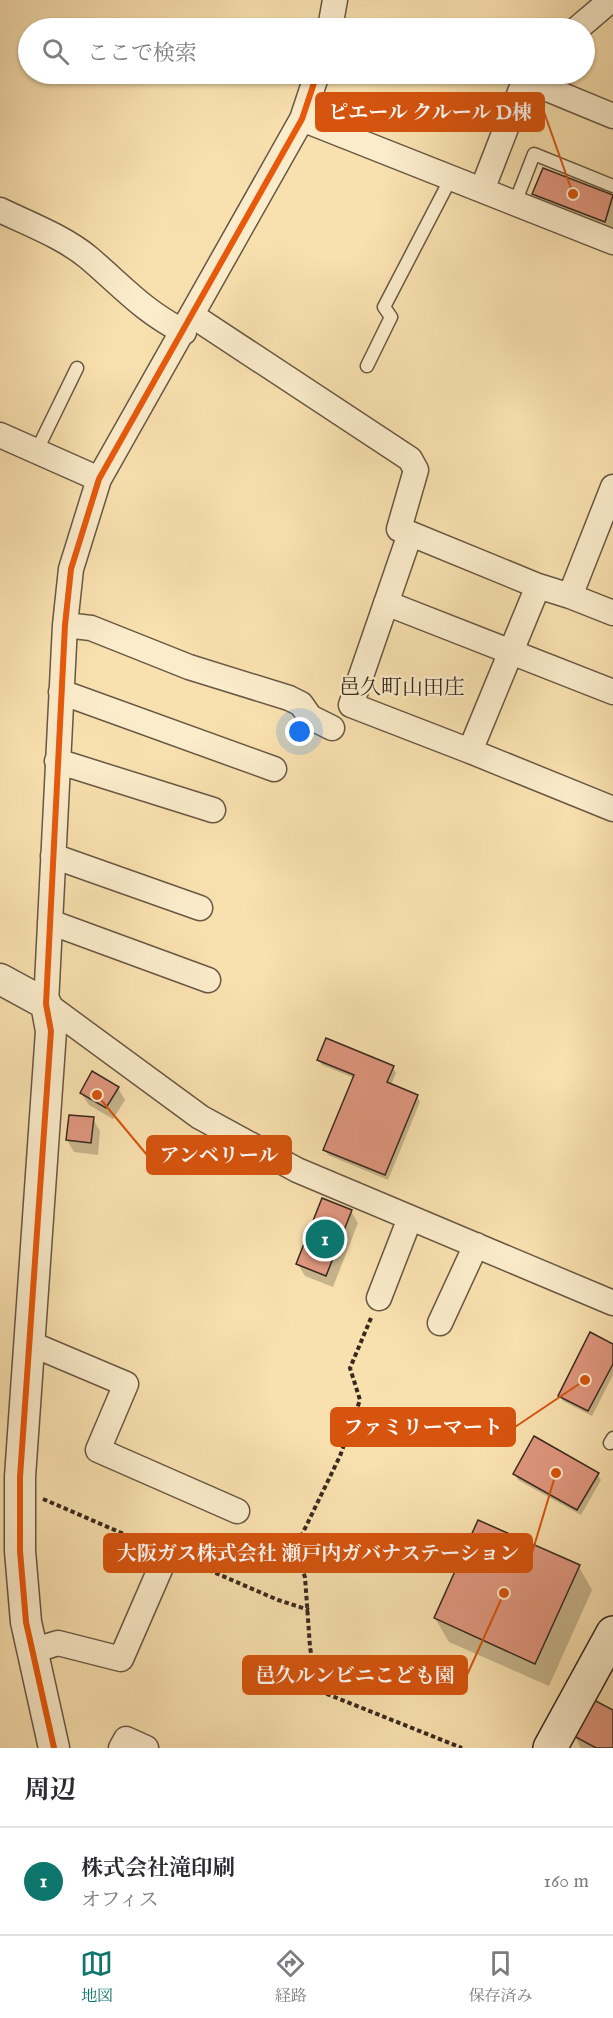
<!DOCTYPE html>
<html lang="ja">
<head>
<meta charset="utf-8">
<style>
	:root { --surface:#fff; --page:#f2f2f3; --text:#2b2b33; --muted:#7c7c81; --line:#e1e1e2; --accent:#0f766e }
	body { margin:0; font-family:"IM FELL English","Noto Serif JP",serif; background:var(--page); color:var(--text) }
	.you { position:absolute; left:300px; top:732px; width:21px; height:21px; margin:-15px; border:4px solid #fff; border-radius:50%; background:#1a73e8; box-shadow:0 0 0 9px #1a73e833 }
	.badge { display:grid; place-items:center; width:39px; height:39px; border-radius:50%; background:var(--accent); color:#fff; font-size:20px; font-weight:700 }
	.pin { position:absolute; translate:-50% -50%; border:3px solid #fff; box-shadow:0 2px 6px #0006 }
	.list { margin:0; padding:0; list-style:none }
	h2 { display:flex; justify-content:space-between; align-items:center; height:78px; margin:0; padding:0 24px; font-size:26px }
	h2 small { font-size:20px; font-weight:400; color:var(--muted) }
	.list li { display:grid; grid-template-columns:39px 1fr auto; gap:18px; align-items:center; box-sizing:border-box; height:108px; padding:0 24px; border-top:2px solid var(--line) }
	.list b { display:block; font-size:22px; white-space:nowrap }
	.list p { margin:0; font-size:20px; white-space:nowrap; color:var(--muted) }
	.list em { font-size:20px; font-style:normal; color:var(--muted) }
	.icon { flex:none; width:33px; height:33px; fill:none; stroke:currentColor; stroke-width:2; stroke-linecap:round; stroke-linejoin:round }
	.map { position:relative; flex:none; width:613px; height:1748px; overflow:hidden }
	.search { position:absolute; background:var(--surface); box-shadow:0 2px 4px #0004; left:18px; right:18px; top:18px; height:66px; display:flex; align-items:center; gap:15px; box-sizing:border-box; padding:0 21px; border-radius:33px; color:var(--muted); font-size:22px }
	.sheet { height:186px; background:var(--surface) }
	nav { display:flex; justify-content:space-around; align-items:center; box-sizing:border-box; height:84px; border-top:2px solid var(--line); background:var(--surface); font-size:16px; color:var(--muted) }
	nav a { display:grid; justify-items:center; gap:3px }
	nav .on { color:var(--accent) }
	.map>svg:first-child { display:block }
	.shadow { fill:#0003 }
	.building { fill:#e0977f; stroke:#38291f; stroke-width:1.5 }
	.lines { fill:none; stroke-linecap:round; stroke-linejoin:round }
	.service-casing { stroke:#685743; stroke-width:15 }
	.minor-casing { stroke:#685743; stroke-width:27 }
	.tertiary-casing { stroke:#685743; stroke-width:33 }
	.secondary-casing { stroke:#38291f; stroke-width:36 }
	.path { stroke:#38291f; stroke-width:4; stroke-dasharray:4.5 3; stroke-linecap:butt }
	.service { stroke:#fbeccb; stroke-width:12 }
	.minor { stroke:#fbeccb; stroke-width:24 }
	.tertiary { stroke:#fbeccb; stroke-width:30 }
	.secondary { stroke:#fbeccb; stroke-width:33 }
	.cycleway-casing { stroke:#fbeccb; stroke-width:10 }
	.cycleway { stroke:#e8590c; stroke-width:6 }
	.labels { text-anchor:middle; dominant-baseline:central; stroke-width:4.5; stroke-linejoin:round; paint-order:stroke }
	.quarter-label { font-size:21px; fill:#38291f; stroke:#fbeccb }
	.leader { fill:none; stroke:#d6540e; stroke-width:2 }
	.callout-dot { fill:#d6540e; stroke:#fbeccb; stroke-width:2 }
	.callout { fill:#d6540e; stroke:#d6540e; stroke-width:2 }
	.callout-label { font-size:20px; text-anchor:middle; font-weight:bold; fill:#fff }
</style>
</head>
<body>
<div class="map">
<svg width="613" height="1748" viewBox="0 0 613 1748">
	<rect width="100%" height="100%" fill="#f9e1af"/>
	<filter id="stains"><feTurbulence type="fractalNoise" baseFrequency=".00333" numOctaves="4"/><feColorMatrix values="0 0 0 0 .2 0 0 0 0 .09 0 0 0 0 .02 0 0 0 .5 -.17"/></filter>
	<radialGradient id="worn" r=".72"><stop offset=".6" stop-color="#630" stop-opacity="0"/><stop offset="1" stop-color="#630" stop-opacity=".3"/></radialGradient>
	<!-- shadow -->
	<path class="shadow" d="M543,169L613,197V231L541,206L534,194Z
		M319,1059L393,1067L396,1073L391,1085L417,1096L420,1102L388,1180L328,1155L325,1150L354,1078L322,1065Z
		M118,1088L125,1100L113,1119L89,1105L81,1093Z
		M93,1119L100,1131L98,1155L74,1152L67,1140Z
		M351,1211L358,1223L333,1287L305,1276L298,1264Z
		M613,1346V1375L592,1416L563,1401L560,1396Z
		M515,1474H597L601,1480L581,1515L518,1480Z
		M579,1567L592,1590L549,1686L449,1642L435,1618Z
		M613,1712V1748H581L574,1735Z"/>
	<!-- building -->
	<path class="building" d="M543,168L613,195L605,222L532,194Z
		M326,1038L394,1066L387,1082L418,1095L385,1175L323,1150L354,1075L317,1060Z
		M92,1071L119,1087L106,1108L80,1093Z
		M69,1115L94,1117L91,1143L66,1140Z
		M322,1198L352,1210L326,1276L296,1264Z
		M590,1332L613,1344V1364L588,1411L558,1396Z
		M534,1436L599,1473L577,1510L513,1474Z
		M478,1520L580,1565L535,1664L434,1618Z
		M592,1699L613,1710V1748H596L572,1735Z"/>
	<g class="lines">
		<!-- service casing -->
		<g class="service-casing">
			<path id="service" d="M515,203L534,154L613,186
				M367,366L391,317L384,307L451,178
				M36,452L77,368
				M610,1443L613,1438"/>
		</g>
		<!-- minor casing -->
		<g class="minor-casing">
			<path id="minor" d="M330,28L335,0
				M578,28L611,0
				M317,74L302,119L99,479L71,569L65,625L46,1004L200,1117L297,1170L613,1303
				M523,84L550,90L613,116
				M302,119L613,242
				M482,190L527,74
				M0,210C29,224 64,237 89,258C123,287 143,311 184,332
				M193,316L410,459L416,470L399,529L538,586
				M0,435L99,479
				M613,487L570,596L613,613
				M410,534L351,705L470,751
				M570,596L538,586L470,751L613,809
				M386,603L613,692
				M65,625L91,628L189,667L289,698L301,704L310,717L332,728
				M61,692L274,769
				M57,761L213,810
				M53,856L200,908
				M50,922L208,980
				M379,1298L410,1218
				M440,1323L476,1245
				M29,1343L126,1384L98,1450L237,1511
				M32,1651L58,1643L121,1659L161,1567
				M121,1748L126,1739L146,1748"/>
		</g>
		<!-- tertiary casing -->
		<g class="tertiary-casing">
			<path id="tertiary" d="M0,979L46,1004L51,1031L20,1477V1551L26,1622L54,1748"/>
		</g>
		<!-- secondary casing -->
		<g class="secondary-casing">
			<path id="secondary" d="M550,1748L613,1633"/>
		</g>
		<!-- path -->
		<path class="path" d="M371,1318L350,1368L360,1400L340,1456L294,1551L305,1577L310,1647L317,1690L462,1748
			M43,1499L154,1547
			M181,1558L278,1600L309,1610"/>
		<!-- service -->
		<use href="#service" class="service"/>
		<!-- minor -->
		<use href="#minor" class="minor"/>
		<!-- tertiary -->
		<use href="#tertiary" class="tertiary"/>
		<!-- secondary -->
		<use href="#secondary" class="secondary"/>
		<!-- cycleway casing -->
		<g class="cycleway-casing">
			<path id="cycleway" d="M54,1748L26,1622L20,1551V1477L51,1031L46,1004L65,625L71,569L99,479L302,119L317,74"/>
		</g>
		<!-- cycleway -->
		<use href="#cycleway" class="cycleway"/>
	</g>
	<g class="labels">
		<!-- quarter labels -->
		<g class="quarter-label">
			<text x="402" y="688">邑久町山田庄</text>
		</g>
	</g>
	<!-- callouts -->
	<path class="leader" d="M573 194L544 112M97 1095L147 1155M585 1380L515 1427M556 1473L532 1553M504 1593L467 1675"/>
	<g class="callout-dot">
		<circle cx="573" cy="194" r="6"/>
		<circle cx="97" cy="1095" r="6"/>
		<circle cx="585" cy="1380" r="6"/>
		<circle cx="556" cy="1473" r="6"/>
		<circle cx="504" cy="1593" r="6"/>
	</g>
	<g class="callout">
		<rect x="316" y="93" width="228" height="38" rx="6"/>
		<rect x="147" y="1136" width="144" height="38" rx="6"/>
		<rect x="331" y="1408" width="184" height="38" rx="6"/>
		<rect x="104" y="1534" width="428" height="38" rx="6"/>
		<rect x="243" y="1656" width="224" height="38" rx="6"/>
	</g>
	<g class="callout-label">
		<text x="430" y="119">ピエール クルール D棟</text>
		<text x="219" y="1162">アンベリール</text>
		<text x="423" y="1434">ファミリーマート</text>
		<text x="318" y="1560">大阪ガス株式会社 瀬戸内ガバナステーション</text>
		<text x="355" y="1682">邑久ルンビニこども園</text>
	</g>
	<rect width="100%" height="100%" filter="url(#stains)"/>
	<rect width="100%" height="100%" fill="url(#worn)"/>
</svg>
<div class="you"></div>
<div class="pin badge" style="left:325px;top:1239px">1</div>
<div class="search"><svg class="icon" aria-label="search" viewBox="0 0 24 24"><circle cx="10" cy="10" r="6"/><path d="M15 15l6 6"/></svg>ここで検索</div>
</div>
<section class="sheet">
<h2>周辺<small></small></h2>
<ul class="list">
<li><span class="badge">1</span><div><b>株式会社滝印刷</b><p>オフィス</p></div><em>160 m</em></li>
</ul>
</section>
<nav>
<a class="on"><svg class="icon" aria-label="map" viewBox="0 0 24 24"><path d="M3 6l6-2 6 2 6-2v14l-6 2-6-2-6 2zM9 4v14M15 6v14"/></svg>地図</a>
<a><svg class="icon" aria-label="directions" viewBox="0 0 24 24"><path d="M12 3l9 9-9 9-9-9zM9 14v-3h6M13 9l2 2-2 2"/></svg>経路</a>
<a><svg class="icon" aria-label="saved" viewBox="0 0 24 24"><path d="M7 4h10v16l-5-4-5 4z"/></svg>保存済み</a>
</nav>
</body>
</html>
